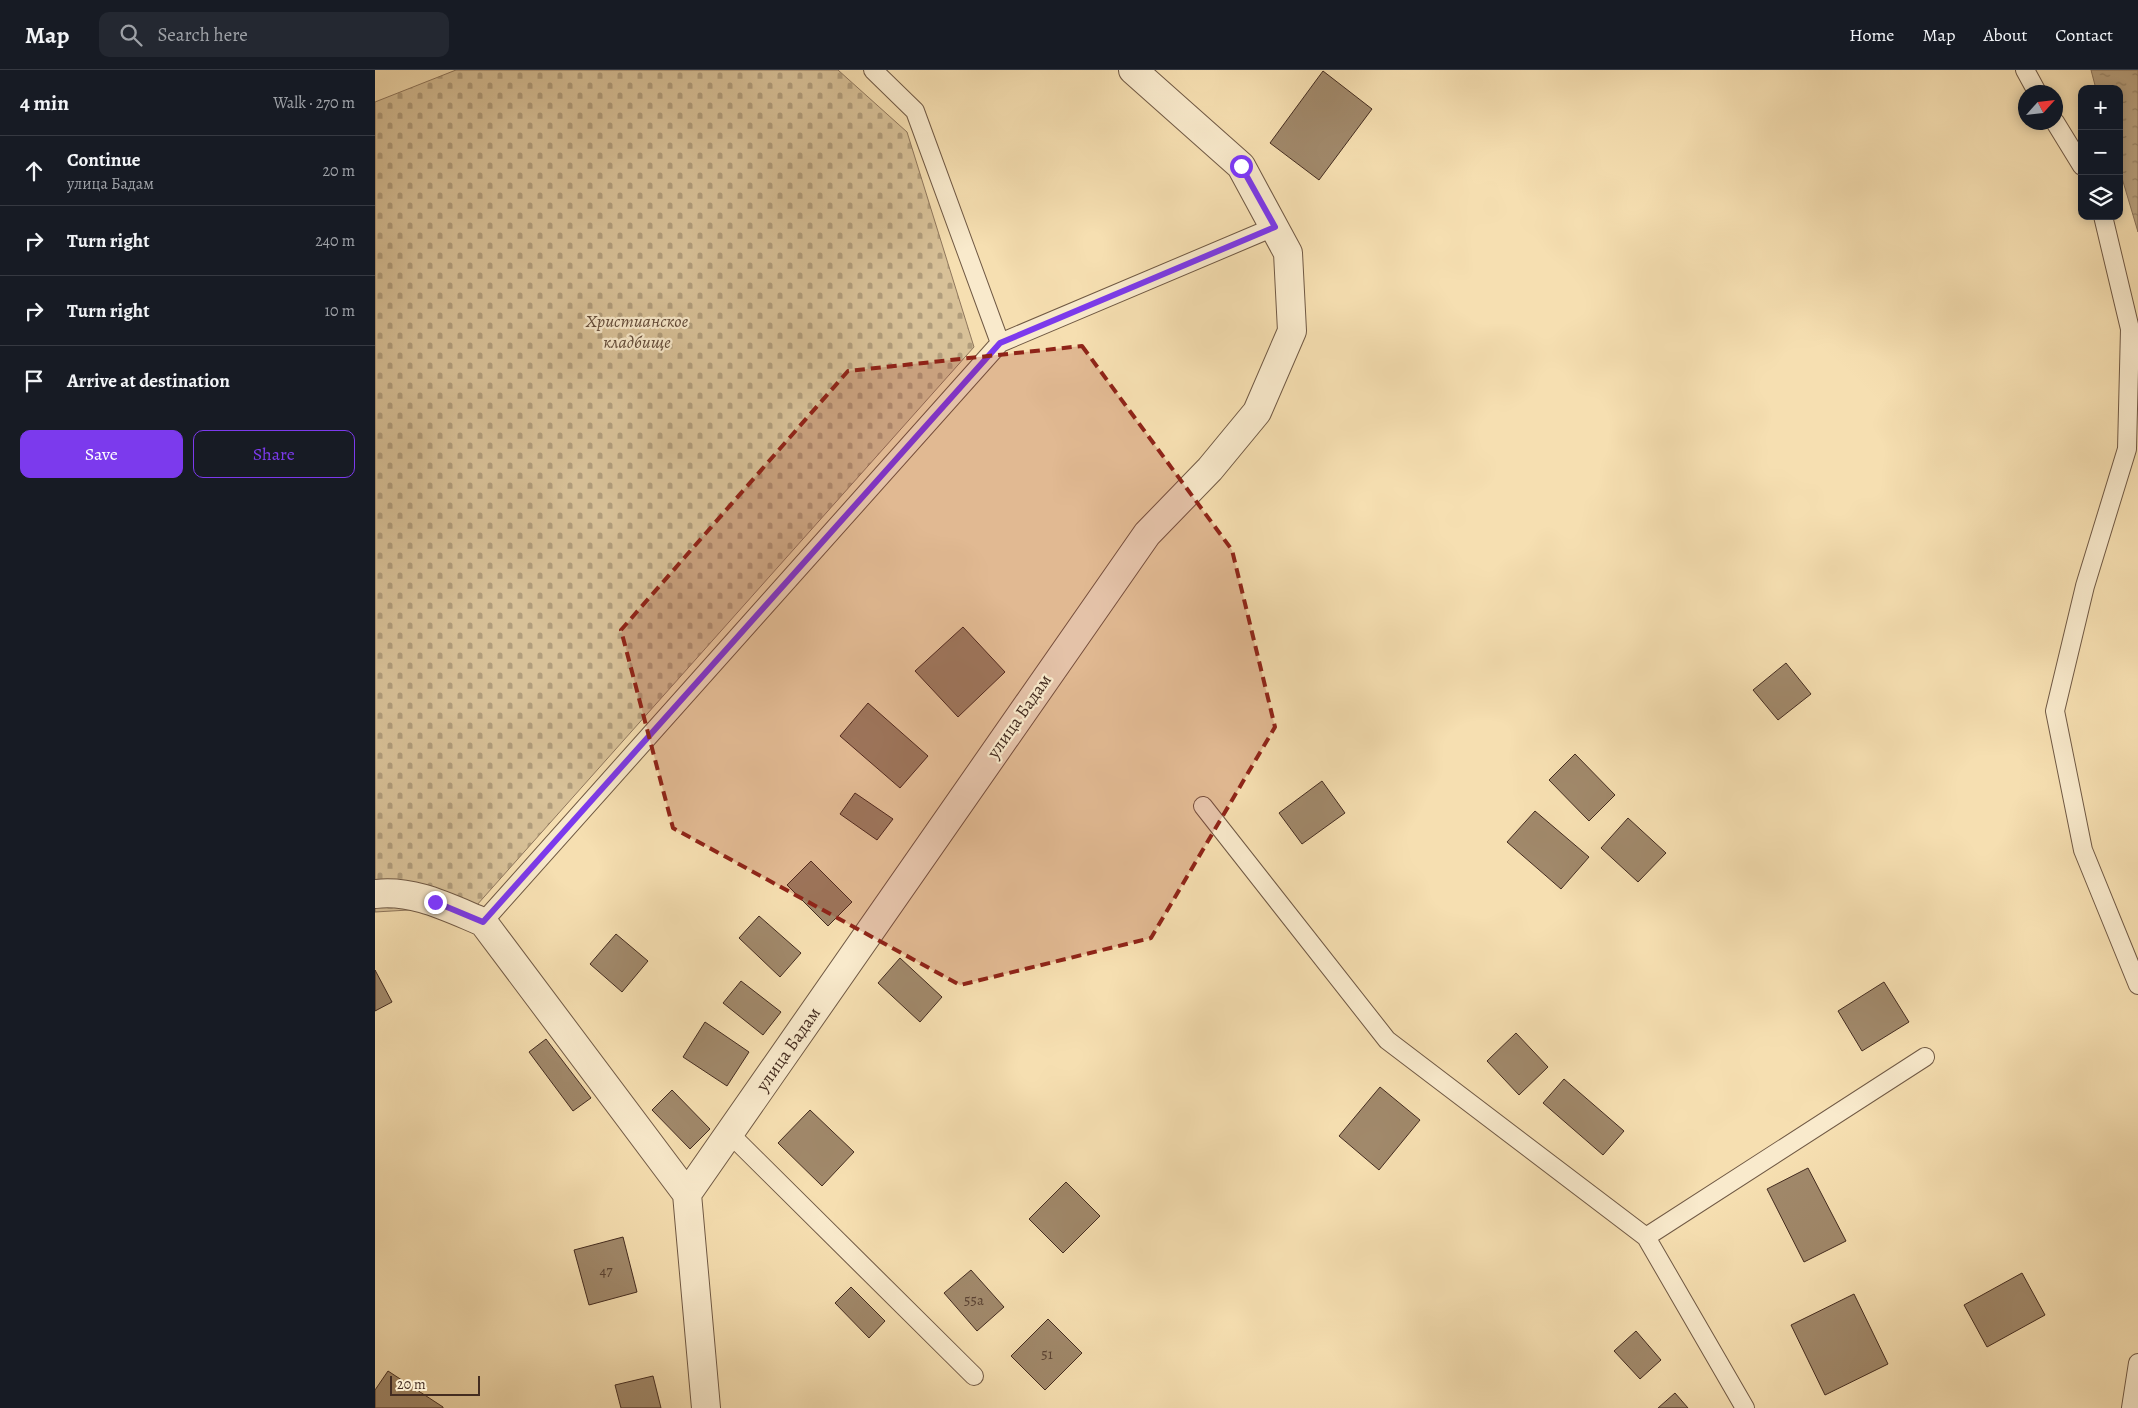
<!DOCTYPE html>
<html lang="en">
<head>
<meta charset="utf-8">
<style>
	:root { --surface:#171b24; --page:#242831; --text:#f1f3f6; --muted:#9ea1a6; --line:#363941; --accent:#7c3aed }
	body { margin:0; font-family:Alegreya,serif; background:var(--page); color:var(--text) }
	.controls { position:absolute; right:15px; top:15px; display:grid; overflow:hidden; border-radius:10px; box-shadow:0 2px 12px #0003 }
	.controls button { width:45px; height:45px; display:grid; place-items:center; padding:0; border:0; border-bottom:1px solid var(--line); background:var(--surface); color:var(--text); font:25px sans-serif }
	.compass { position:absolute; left:1643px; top:15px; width:45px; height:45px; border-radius:50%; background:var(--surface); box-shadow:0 2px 12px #0003; rotate:63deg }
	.scale { position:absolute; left:15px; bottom:12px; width:90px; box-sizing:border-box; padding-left:5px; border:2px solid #442c20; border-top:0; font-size:14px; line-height:18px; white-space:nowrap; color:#442c20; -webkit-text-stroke:4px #f9eacc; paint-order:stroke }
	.stop { position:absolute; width:15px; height:15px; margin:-11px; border:4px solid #7c3aed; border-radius:50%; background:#fff }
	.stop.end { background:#7c3aed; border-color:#fff; box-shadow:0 1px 5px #0008 }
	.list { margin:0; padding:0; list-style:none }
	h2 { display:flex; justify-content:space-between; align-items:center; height:65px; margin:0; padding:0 20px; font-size:21px }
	h2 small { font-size:16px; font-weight:400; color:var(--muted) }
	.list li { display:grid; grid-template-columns:32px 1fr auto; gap:15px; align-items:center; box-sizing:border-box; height:70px; padding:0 20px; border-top:1px solid var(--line) }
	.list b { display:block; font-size:19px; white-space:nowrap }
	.list p { margin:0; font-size:16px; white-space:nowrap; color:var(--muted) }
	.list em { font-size:16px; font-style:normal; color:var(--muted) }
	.actions { display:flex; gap:10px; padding:15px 20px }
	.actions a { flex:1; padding:11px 0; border:1px solid var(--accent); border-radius:10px; text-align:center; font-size:18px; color:var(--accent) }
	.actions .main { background:var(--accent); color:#fff }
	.icon { flex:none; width:28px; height:28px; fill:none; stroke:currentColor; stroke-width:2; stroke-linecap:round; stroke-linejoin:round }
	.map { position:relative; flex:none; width:1763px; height:1338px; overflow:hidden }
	header { display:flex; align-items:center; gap:30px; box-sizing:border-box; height:70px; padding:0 25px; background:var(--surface); border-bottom:1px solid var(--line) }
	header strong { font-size:24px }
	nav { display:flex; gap:28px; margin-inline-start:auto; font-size:18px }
	.search { width:350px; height:45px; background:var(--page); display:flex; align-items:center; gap:12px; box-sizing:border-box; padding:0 18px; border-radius:10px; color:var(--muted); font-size:19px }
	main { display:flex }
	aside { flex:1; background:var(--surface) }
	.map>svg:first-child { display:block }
	.cemetery { fill:url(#cemetery-stones); stroke:#8e765c }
	.water { fill:url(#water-ripples); stroke:#8a735a }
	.building { fill:#a1896b; stroke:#442c20 }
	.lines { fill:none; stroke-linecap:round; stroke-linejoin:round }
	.lane-casing { stroke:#705944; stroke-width:20 }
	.street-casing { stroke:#705944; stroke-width:30 }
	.lane { stroke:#f9eacc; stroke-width:18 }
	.street { stroke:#f9eacc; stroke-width:28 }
	.route { stroke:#7c3aed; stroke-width:6 }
	.marked { fill:#8f2418; fill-opacity:0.2; stroke:#8f2418; stroke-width:4; stroke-dasharray:10 6; stroke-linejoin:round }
	.labels { text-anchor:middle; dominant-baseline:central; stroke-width:4.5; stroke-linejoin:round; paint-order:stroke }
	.number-label { font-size:15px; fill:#5b4333 }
	.park-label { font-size:18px; font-style:italic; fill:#624a38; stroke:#f9eacc }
	.street-label { font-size:18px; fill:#442c20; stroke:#f9eacc }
</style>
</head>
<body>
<header>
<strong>Map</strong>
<div class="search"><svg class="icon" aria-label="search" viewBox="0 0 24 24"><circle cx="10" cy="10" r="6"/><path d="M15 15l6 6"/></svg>Search here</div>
<nav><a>Home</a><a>Map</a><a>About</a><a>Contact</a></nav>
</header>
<main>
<aside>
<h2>4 min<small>Walk · 270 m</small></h2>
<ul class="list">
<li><svg class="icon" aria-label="ahead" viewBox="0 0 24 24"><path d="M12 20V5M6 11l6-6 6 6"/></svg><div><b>Continue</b><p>улица Бадам</p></div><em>20 m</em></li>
<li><svg class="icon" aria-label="right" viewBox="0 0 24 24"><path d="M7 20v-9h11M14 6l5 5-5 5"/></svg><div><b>Turn right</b></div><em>240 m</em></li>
<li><svg class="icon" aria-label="right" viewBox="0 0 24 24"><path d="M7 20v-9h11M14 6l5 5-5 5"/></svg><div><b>Turn right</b></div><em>10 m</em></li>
<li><svg class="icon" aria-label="arrive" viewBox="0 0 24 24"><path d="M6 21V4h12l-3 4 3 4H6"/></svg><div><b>Arrive at destination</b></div></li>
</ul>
<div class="actions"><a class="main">Save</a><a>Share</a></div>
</aside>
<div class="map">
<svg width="1763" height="1338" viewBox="0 0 1763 1338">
	<defs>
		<pattern id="cemetery-stones" width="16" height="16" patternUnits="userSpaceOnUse" patternTransform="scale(1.25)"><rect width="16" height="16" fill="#d8c198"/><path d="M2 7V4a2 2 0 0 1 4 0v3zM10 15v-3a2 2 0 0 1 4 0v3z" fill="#b19d7c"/></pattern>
		<pattern id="water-ripples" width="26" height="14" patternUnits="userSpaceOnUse" patternTransform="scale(1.25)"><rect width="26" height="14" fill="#b9a280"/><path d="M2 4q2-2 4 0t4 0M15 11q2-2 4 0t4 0" fill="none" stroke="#988468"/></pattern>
	</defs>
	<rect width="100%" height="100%" fill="#f6dfb1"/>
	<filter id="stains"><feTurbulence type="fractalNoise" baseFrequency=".004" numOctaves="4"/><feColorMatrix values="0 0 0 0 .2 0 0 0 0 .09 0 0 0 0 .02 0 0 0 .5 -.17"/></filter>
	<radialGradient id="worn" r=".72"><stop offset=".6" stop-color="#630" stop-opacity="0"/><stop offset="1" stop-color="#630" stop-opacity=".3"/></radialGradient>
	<!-- cemetery -->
	<path class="cemetery" d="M81,0H463L532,62L599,277L101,836L0,842V32Z"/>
	<!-- water -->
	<path class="water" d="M1716,0H1763V162L1744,98V19H1721Z"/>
	<!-- building -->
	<path class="building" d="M948,1L997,39L944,110L895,73Z
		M588,557L630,602L583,647L540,601Z
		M1411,593L1436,624L1403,650L1378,620Z
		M493,633L553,686L525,718L465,666Z
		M1200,684L1240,725L1214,751L1174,710Z
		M947,711L970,743L927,774L904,743Z
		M480,723L518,749L502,770L465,744Z
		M1160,741L1214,787L1186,819L1132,772Z
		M1253,748L1291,783L1263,812L1226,778Z
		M436,791L477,832L453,856L412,815Z
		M384,846L426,883L405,907L364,868Z
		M241,864L273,891L247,922L215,894Z
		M525,888L567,927L545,952L503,913Z
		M0,900L17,932L0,941Z
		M366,911L406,942L388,965L348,933Z
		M1509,912L1534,952L1487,981L1463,941Z
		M330,952L374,982L352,1016L308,987Z
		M1141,963L1173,997L1144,1025L1112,991Z
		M171,969L216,1028L198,1041L154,982Z
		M1189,1009L1249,1061L1228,1085L1168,1033Z
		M1005,1017L1045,1050L1004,1100L964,1066Z
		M297,1020L335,1059L315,1079L277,1040Z
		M435,1040L479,1082L447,1116L403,1073Z
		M1433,1098L1471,1171L1429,1192L1392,1119Z
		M691,1112L725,1146L688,1183L654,1149Z
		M248,1167L262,1222L214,1235L199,1180Z
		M596,1200L629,1237L602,1261L569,1223Z
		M1647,1203L1670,1245L1612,1277L1589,1235Z
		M476,1217L510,1251L494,1268L460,1233Z
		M1479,1224L1513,1294L1450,1325L1416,1255Z
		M673,1249L707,1283L670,1320L636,1286Z
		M1261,1261L1286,1290L1265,1309L1239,1281Z
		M13,1301L68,1337V1338H0V1320Z
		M278,1306L286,1338H246L240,1315Z
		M1300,1323L1313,1338H1283Z"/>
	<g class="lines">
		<!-- lane casing -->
		<g class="lane-casing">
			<path id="lane" d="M498,0L540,41L625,273
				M1650,0L1662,22
				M1680,52L1707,96
				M1728,146L1755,259L1752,379L1710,516L1680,641L1708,780L1763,915
				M828,736L1012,970L1271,1167L1370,1338
				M108,852L625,273L899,157
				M354,1063L599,1306
				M1271,1167L1550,987
				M1756,1338L1763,1293"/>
		</g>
		<!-- street casing -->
		<g class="street-casing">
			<path id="street" d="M0,824C38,819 74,838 108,852L312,1124
				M331,1338L312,1124L772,464L835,399L882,342L917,261L913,183L866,96L758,0"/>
		</g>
		<!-- lane -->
		<use href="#lane" class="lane"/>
		<!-- street -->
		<use href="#street" class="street"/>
	</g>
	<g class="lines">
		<!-- route -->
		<path class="route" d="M60,832L108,852L625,273L900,157L866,96"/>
	</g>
	<!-- marked area -->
	<path class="marked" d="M707,276L857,480L900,657L776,868L585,915L298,758L246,560L473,301Z"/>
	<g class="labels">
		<!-- number labels -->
		<g class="number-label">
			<text x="231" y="1201">47</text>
			<text x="599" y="1230">55а</text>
			<text x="672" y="1284">51</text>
		</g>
		<!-- park labels -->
		<g class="park-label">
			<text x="262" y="251">Христианское<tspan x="262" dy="21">кладбище</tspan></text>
		</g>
		<!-- street labels -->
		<g class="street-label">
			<text transform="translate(644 646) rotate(-55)">улица Бадам</text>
			<text transform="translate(413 979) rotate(-55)">улица Бадам</text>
		</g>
	</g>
	<rect width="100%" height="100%" filter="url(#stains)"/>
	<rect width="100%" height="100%" fill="url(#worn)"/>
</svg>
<div class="controls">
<button>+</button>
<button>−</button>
<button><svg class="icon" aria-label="layers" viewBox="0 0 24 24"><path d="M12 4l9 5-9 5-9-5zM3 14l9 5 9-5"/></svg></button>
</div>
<svg class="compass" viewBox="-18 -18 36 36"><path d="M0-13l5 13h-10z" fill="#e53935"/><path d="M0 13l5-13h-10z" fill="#9ea1a6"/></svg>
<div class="scale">20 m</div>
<div class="stop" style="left:866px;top:96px"></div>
<div class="stop end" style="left:60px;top:832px"></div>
</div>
</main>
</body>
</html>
